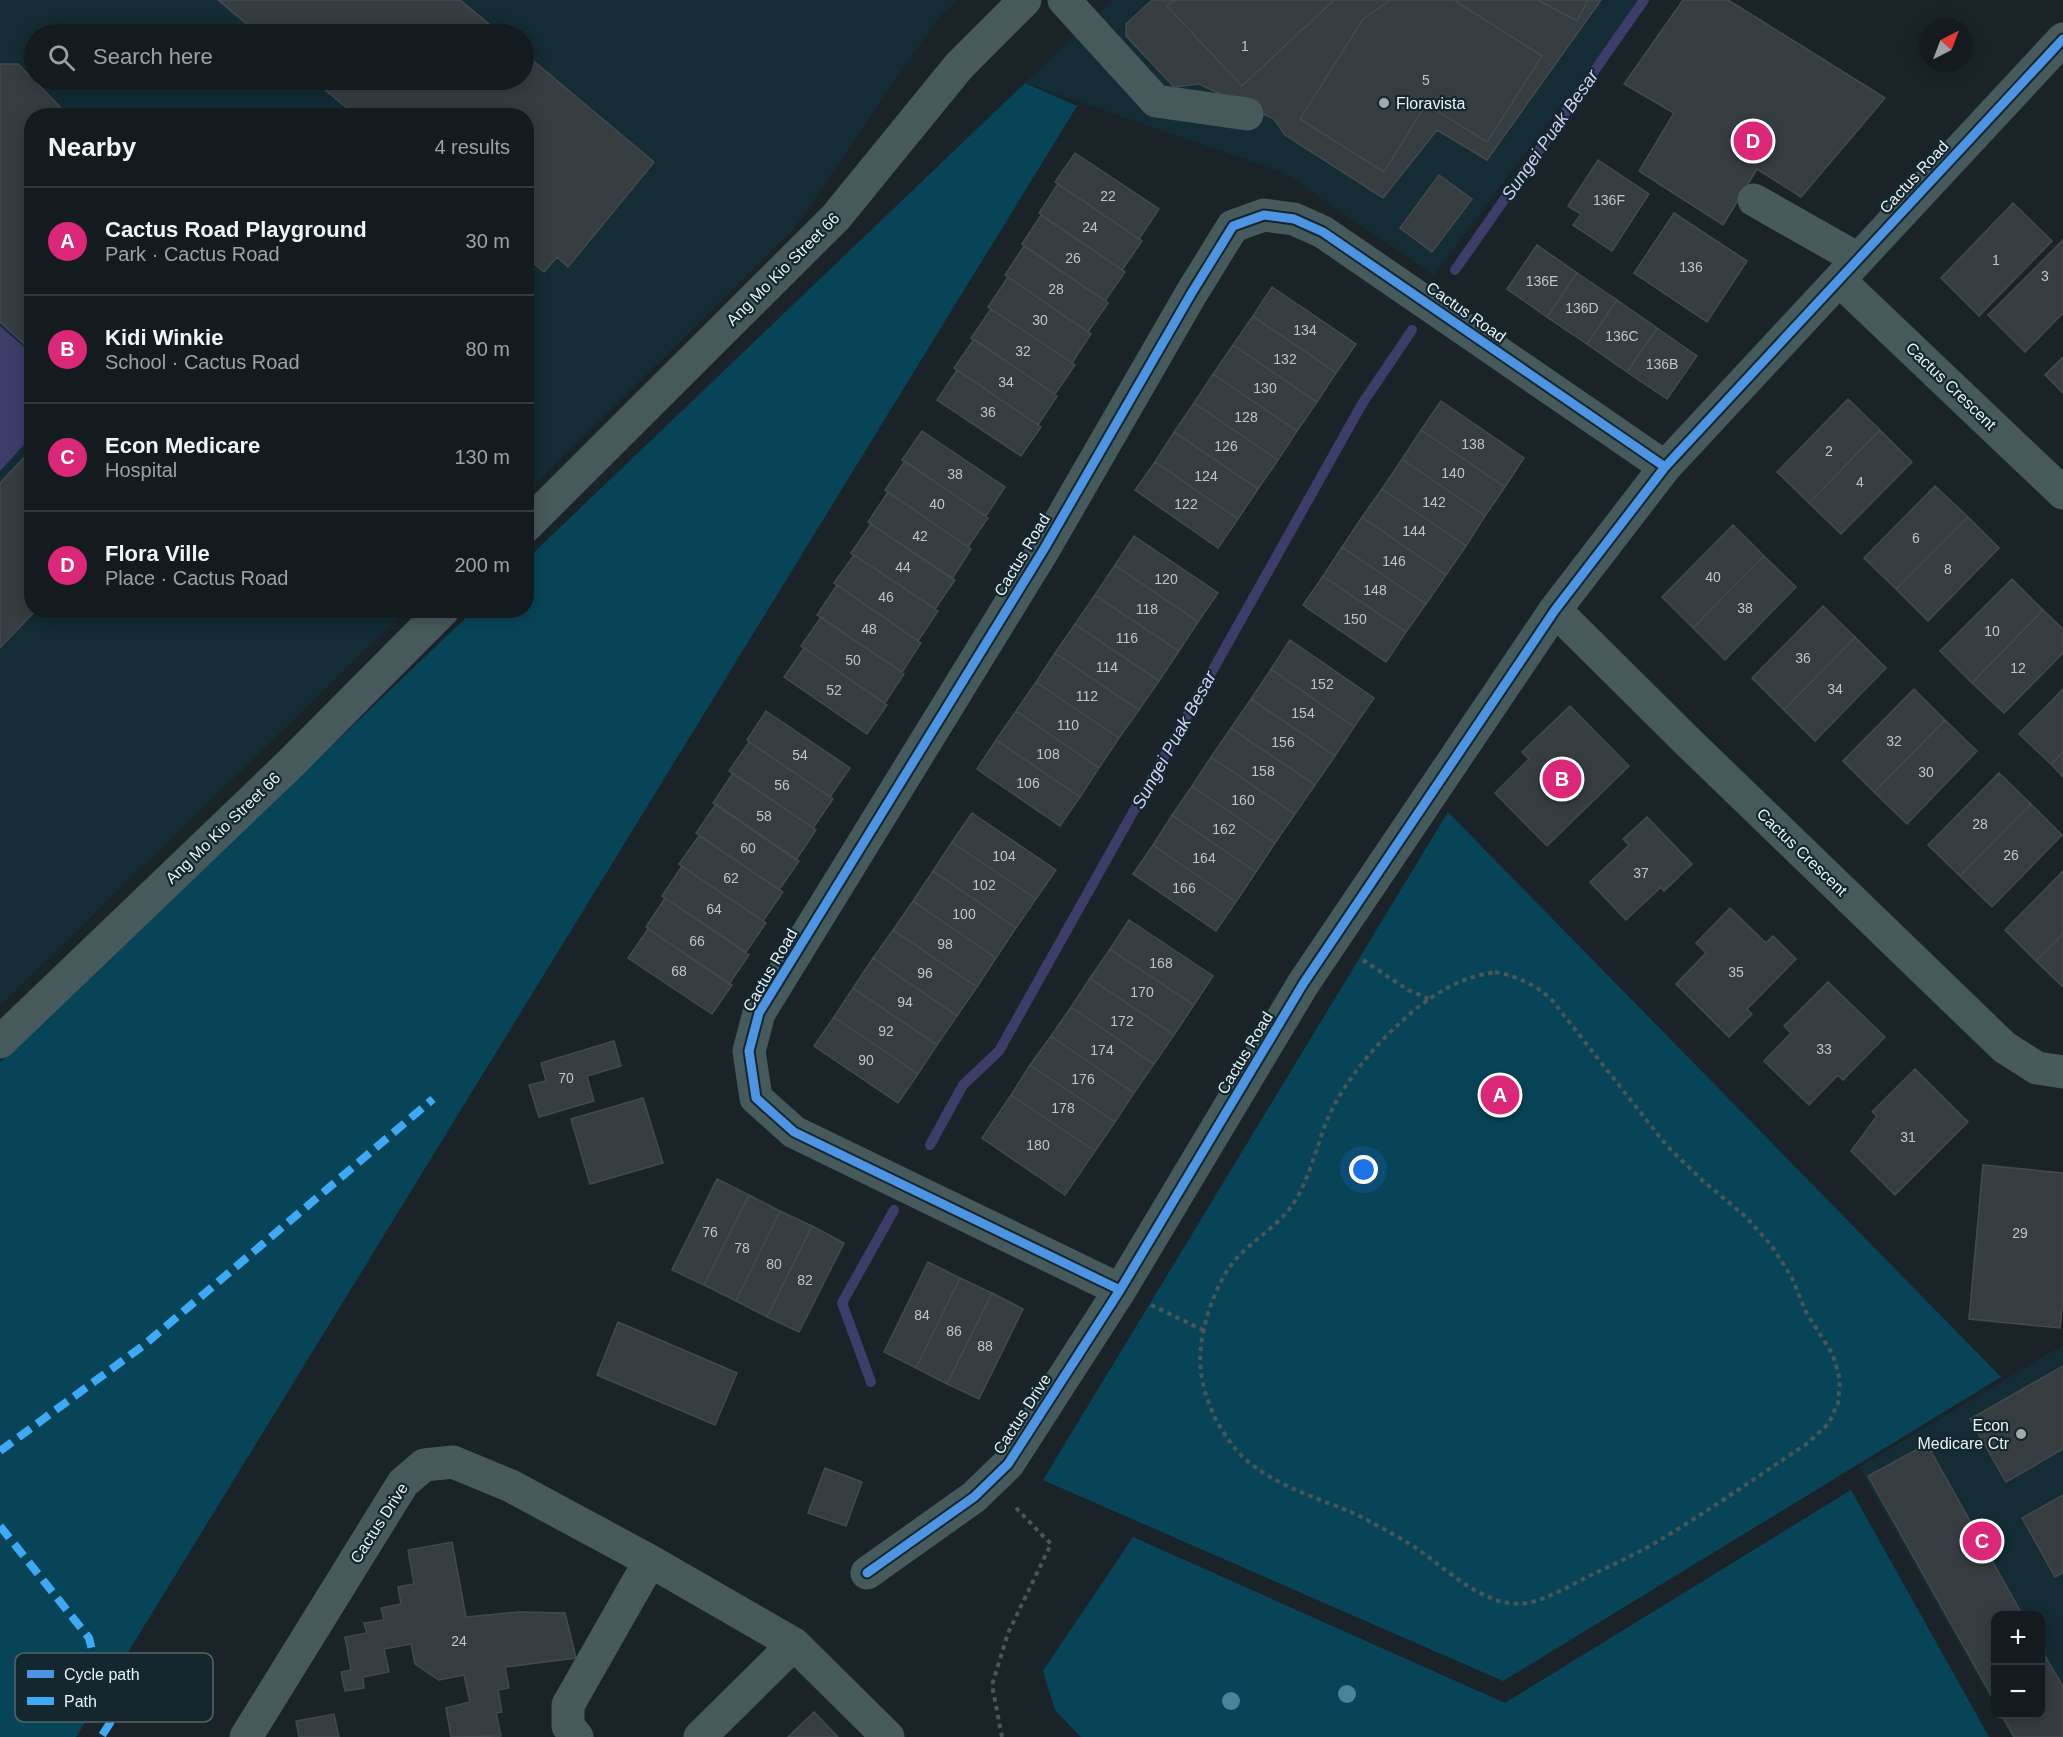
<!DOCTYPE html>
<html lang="en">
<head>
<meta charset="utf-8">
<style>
	:root { --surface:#141b1e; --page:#1d2427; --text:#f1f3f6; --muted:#9da1a4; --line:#33393c; --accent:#db2777 }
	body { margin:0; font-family:Arial,sans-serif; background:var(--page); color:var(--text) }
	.controls { position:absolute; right:18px; bottom:18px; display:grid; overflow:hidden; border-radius:12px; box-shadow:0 3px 15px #0003 }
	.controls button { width:54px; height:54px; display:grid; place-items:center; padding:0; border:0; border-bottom:2px solid var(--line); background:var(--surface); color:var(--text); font:30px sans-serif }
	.compass { position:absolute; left:1919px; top:18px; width:54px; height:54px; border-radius:50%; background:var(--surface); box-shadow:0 3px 15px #0003; rotate:42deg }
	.you { position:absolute; left:1364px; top:1170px; width:21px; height:21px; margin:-15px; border:4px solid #fff; border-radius:50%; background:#1a73e8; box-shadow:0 0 0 9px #1a73e833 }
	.badge { display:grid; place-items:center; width:39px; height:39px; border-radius:50%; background:var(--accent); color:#fff; font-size:20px; font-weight:700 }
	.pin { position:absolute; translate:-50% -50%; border:3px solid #fff; box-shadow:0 2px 6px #0006 }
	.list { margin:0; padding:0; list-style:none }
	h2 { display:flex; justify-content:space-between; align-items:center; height:78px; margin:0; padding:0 24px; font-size:26px }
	h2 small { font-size:20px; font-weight:400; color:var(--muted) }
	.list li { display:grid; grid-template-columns:39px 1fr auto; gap:18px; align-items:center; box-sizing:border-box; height:108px; padding:0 24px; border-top:2px solid var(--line) }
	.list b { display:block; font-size:22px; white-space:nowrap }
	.list p { margin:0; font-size:20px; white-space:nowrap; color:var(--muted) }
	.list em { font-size:20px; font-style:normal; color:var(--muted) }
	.icon { flex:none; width:33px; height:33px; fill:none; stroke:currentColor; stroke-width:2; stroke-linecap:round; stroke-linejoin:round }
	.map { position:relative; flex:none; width:2063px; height:1737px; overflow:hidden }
	.search { position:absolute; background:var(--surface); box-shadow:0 3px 15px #0003; left:24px; top:24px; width:510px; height:66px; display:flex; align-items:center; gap:15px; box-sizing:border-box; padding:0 21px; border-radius:33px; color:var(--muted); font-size:22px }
	.panel { position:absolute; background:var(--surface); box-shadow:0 3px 15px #0003; left:24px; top:108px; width:510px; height:510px; border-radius:24px }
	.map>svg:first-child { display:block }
	.built { fill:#132c35; fill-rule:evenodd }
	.green { fill:#084458 }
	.water { fill:#3c3d69 }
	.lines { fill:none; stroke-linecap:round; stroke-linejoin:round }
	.stream { stroke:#3c3d69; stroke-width:10 }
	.building { fill:#363d41; stroke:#434a4e; stroke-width:1.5 }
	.path { stroke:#485658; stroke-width:4; stroke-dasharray:4.5 4.5; stroke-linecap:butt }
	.minor { stroke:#46595b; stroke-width:33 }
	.quiet { stroke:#3fa9f5; stroke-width:8; stroke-dasharray:15 8; stroke-linecap:butt }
	.cycleway-casing { stroke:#14262e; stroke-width:13 }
	.cycleway { stroke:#4d94e3; stroke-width:9 }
	.tree { fill:#47839b }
	.poi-dot { fill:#a0abaf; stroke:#14262e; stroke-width:2 }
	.labels { text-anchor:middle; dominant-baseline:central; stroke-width:4.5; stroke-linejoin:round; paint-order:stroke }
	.number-label { font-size:14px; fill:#bcc6ca }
	.poi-label { font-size:16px; fill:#e8f3f8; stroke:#14262e; text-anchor:start }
	.street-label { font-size:16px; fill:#e8f3f8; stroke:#14262e }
	.water-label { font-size:18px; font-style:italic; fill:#d0d2f3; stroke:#14262e }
	.key { fill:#14262e; stroke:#54646b; stroke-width:1.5 }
	.key-label { font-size:16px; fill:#e8f3f8 }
</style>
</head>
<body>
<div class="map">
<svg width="2063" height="1737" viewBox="0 0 2063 1737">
	<rect width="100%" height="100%" fill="#1a2428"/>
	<!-- built -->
	<path class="built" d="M0,0H958L938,18L794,229L527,492L526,116H32V610L405,611L0,1006ZM34,34H524V80H34Z
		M1113,0H1641L1434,275L1284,173L1025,83Z
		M2063,1345V1737H2012L1999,1715L2040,1714V1616H1996L1995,1708L1859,1467Z"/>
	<!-- green -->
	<path class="green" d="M1025,83L1077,106L76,1737H0V1062L473,611L526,610L527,559Z
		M1448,812L2001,1377L1503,1681L1043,1480Z
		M1851,1490L1989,1737H1081L1055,1710L1043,1671L1133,1537L1505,1703Z"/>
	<!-- water -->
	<path class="water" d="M0,326L32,354L31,437L0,471Z"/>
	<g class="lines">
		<!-- stream -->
		<path class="stream" d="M1455,270L1644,0
			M930,1145L963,1085L999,1051L1362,404L1412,330
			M871,1382L842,1303L894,1210"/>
	</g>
	<!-- building -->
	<path class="building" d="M218,0H460L501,34H259Z
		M1152,0H1601L1487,160L1437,130L1383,198L1285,135L1274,119L1199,84L1174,87L1126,36V24Z
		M1174,0H1334L1242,86L1167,6Z
		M1391,0H1454L1542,56L1487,142L1426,104L1384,172L1300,119L1363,19Z
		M1538,0H1588L1577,21Z
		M1683,0H1728L1885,98L1801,197L1757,169L1723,225L1639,171L1674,113L1624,84Z
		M524,53L654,162L568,267L557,257L544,272L526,257V116H357L313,80H524Z
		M0,64H18L69,116H32V351L0,322Z
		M1075,153L1159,209L1139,239L1055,182Z
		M1598,160L1649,194L1612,251L1573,225L1581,214L1568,206Z
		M1439,175L1472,199L1432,252L1400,228Z
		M1058,184L1142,241L1122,270L1039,213Z
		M2013,203L2052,241L1979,316L1941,278Z
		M1674,213L1747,261L1707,322L1634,273Z
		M1041,215L1125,272L1105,301L1022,244Z
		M2063,240V313L2025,352L1988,315Z
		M1537,245L1577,273L1547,317L1507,289Z
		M1024,246L1108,303L1088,332L1005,275Z
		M1577,273L1617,300L1587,344L1547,317Z
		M1008,277L1091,334L1072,363L988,307Z
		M1272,287L1356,344L1336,373L1253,316Z
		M1617,300L1657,328L1627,372L1587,344Z
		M991,309L1075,365L1055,394L971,338Z
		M1253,316L1336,373L1317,402L1233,345Z
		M1657,328L1697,356L1667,399L1627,372Z
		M974,339L1057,396L1038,425L954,368Z
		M1233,345L1317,402L1297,431L1213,374Z
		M2063,357V393L2045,375Z
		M957,370L1041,427L1021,456L937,400Z
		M1213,374L1297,431L1278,460L1194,403Z
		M1848,399L1880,430L1809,503L1777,472Z
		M1441,401L1524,458L1505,487L1421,430Z
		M1194,403L1278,460L1258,489L1174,432Z
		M1421,430L1505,487L1485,516L1402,459Z
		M1880,430L1912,462L1841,534L1809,503Z
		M922,431L1005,487L986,516L902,460Z
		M1174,432L1258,489L1238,519L1155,462Z
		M32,449V610H36L0,648V483Z
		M1402,459L1485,516L1466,546L1382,489Z
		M905,461L988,518L968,547L885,490Z
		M1155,462L1238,519L1218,548L1135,490Z
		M1935,486L1968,517L1896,589L1864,558Z
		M1382,489L1466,546L1446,575L1362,517Z
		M888,492L971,549L952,579L868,522Z
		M1362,517L1446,575L1426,604L1342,547Z
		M1968,517L1999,548L1928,621L1896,589Z
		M871,524L955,580L935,609L851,553Z
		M1733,525L1764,556L1693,628L1662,597Z
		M1134,536L1218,593L1198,622L1115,565Z
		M1342,547L1426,604L1406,632L1323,576Z
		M854,555L938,611L918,641L834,583Z
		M1764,556L1796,587L1725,660L1693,628Z
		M1115,565L1198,622L1179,651L1095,595Z
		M1323,576L1406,632L1386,662L1303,605Z
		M2012,579L2043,610L1972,683L1940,651Z
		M837,585L921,643L902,672L817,615Z
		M1095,595L1179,651L1159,681L1075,624Z
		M1823,606L1855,637L1784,710L1752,678Z
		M2043,610L2063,629V653L2004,713L1972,683Z
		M821,617L904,674L885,703L801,646Z
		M1075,624L1159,681L1139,710L1055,653Z
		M1855,637L1886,668L1815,741L1784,710Z
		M1290,640L1374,698L1354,727L1271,669Z
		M804,648L887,705L867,734L784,677Z
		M1055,653L1139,710L1119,738L1036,682Z
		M1271,669L1354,727L1335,756L1251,699Z
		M1036,682L1119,738L1099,768L1016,711Z
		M1914,689L1945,720L1874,792L1843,761Z
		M2063,689V752L2051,764L2019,734Z
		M1251,699L1335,756L1315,785L1231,728Z
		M1570,706L1629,766L1547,846L1495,793L1529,759L1522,752Z
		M766,711L850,768L830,797L747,740Z
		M1016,711L1099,768L1080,797L996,740Z
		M1945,720L1977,751L1907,824L1874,792Z
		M1231,728L1315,785L1295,814L1211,757Z
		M996,740L1080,797L1060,826L977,769Z
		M749,742L833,799L813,828L729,771Z
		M2063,752V777L2051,764Z
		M1211,757L1295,814L1275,843L1192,786Z
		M733,773L816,830L796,860L713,803Z
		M1999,773L2031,804L1960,876L1928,845Z
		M1192,786L1275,843L1256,872L1172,815Z
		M716,804L799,861L779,890L696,833Z
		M2031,804L2062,835L1992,907L1960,876Z
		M972,813L1056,870L1036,899L952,842Z
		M1172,815L1256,872L1236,902L1153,845Z
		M1647,817L1692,864L1664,891L1661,887L1626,920L1590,882L1629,845L1623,839Z
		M699,836L783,892L763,921L679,864Z
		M952,842L1036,899L1016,928L933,871Z
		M1153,845L1236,902L1216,931L1133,874Z
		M682,866L766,923L746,952L662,896Z
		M933,871L1016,928L996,958L913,901Z
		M2063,871V934L2036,961L2005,930Z
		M665,898L749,955L729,984L646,927Z
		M913,901L996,958L977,987L893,930Z
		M1730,908L1766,943L1773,936L1796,959L1747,1009L1752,1014L1729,1037L1676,984L1706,953L1696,943Z
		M1129,920L1213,976L1194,1005L1110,949Z
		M648,929L732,985L712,1014L628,958Z
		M893,930L977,987L957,1016L873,958Z
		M2063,934V987L2036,961Z
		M1110,949L1194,1005L1174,1035L1090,978Z
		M873,958L957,1016L937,1045L853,988Z
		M1090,978L1174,1035L1154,1064L1071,1007Z
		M1828,982L1885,1037L1843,1080L1838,1075L1809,1105L1764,1061L1791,1033L1784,1026Z
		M853,988L937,1045L918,1074L834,1017Z
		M1071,1007L1154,1064L1134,1093L1051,1036Z
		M834,1017L918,1074L898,1103L814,1046Z
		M1051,1036L1134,1093L1115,1122L1030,1065Z
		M614,1041L621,1066L587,1076L594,1101L539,1117L529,1085L546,1081L541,1063Z
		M1030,1065L1115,1122L1095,1151L1011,1095Z
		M1915,1069L1968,1122L1895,1195L1851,1151L1877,1116L1872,1112Z
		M1011,1095L1095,1151L1065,1195L982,1138Z
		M643,1098L663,1163L590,1184L571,1119Z
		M1983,1165L2063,1173V1294L2060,1328L1969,1319Z
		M717,1179L749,1195L704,1285L672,1270Z
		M749,1195L780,1211L736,1301L704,1285Z
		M780,1211L812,1226L767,1317L736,1301Z
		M812,1226L844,1243L799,1332L767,1317Z
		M928,1262L960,1278L916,1368L884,1352Z
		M960,1278L992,1293L947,1384L916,1368Z
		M992,1293L1023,1309L979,1399L947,1384Z
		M618,1322L737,1373L715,1425L597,1375Z
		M2063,1366V1449L2006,1482L1970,1419Z
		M1927,1444L2023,1616H1996V1704L1868,1476Z
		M825,1468L862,1482L846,1526L808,1513Z
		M2063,1495V1572L2055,1577L2022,1518Z
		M452,1542L466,1617L519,1612L565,1613L576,1658L505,1667L509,1688L498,1690L502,1712L496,1713L501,1736L451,1737L446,1708L470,1702L464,1675L439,1680L415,1664L411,1644L384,1649L389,1672L363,1677L364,1688L345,1691L341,1672L351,1670L345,1637L367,1633L364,1623L384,1620L381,1608L401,1604L398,1587L414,1584L408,1550Z
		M2040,1647L2063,1687V1737H2014L2001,1714H2040Z
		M814,1712L838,1737H788Z
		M334,1714L339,1737H299L296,1721Z"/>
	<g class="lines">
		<!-- path -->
		<path class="path" d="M1363,960L1408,990L1429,999
			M1495,972C1517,976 1534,984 1551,999L1667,1146L1703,1181L1746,1217L1771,1245L1791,1276L1806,1312L1833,1355L1840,1380L1838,1403L1829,1423L1808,1443C1755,1478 1703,1515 1648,1547C1629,1557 1610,1566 1591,1575C1570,1585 1549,1599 1527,1603C1482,1610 1441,1562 1405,1541C1389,1532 1372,1522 1355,1514C1317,1497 1273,1486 1242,1456C1220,1433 1205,1403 1201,1372C1196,1338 1214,1284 1236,1259C1255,1238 1280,1225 1295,1201C1310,1176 1317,1145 1328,1118C1350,1067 1416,995 1470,978C1478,975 1486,974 1495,972Z
			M1151,1305L1205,1331
			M1002,1737L992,1685L1008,1633L1051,1544L1014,1506"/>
		<!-- minor -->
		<path class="minor" d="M1064,0L1156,101L1247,114
			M1754,200L1858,259
			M1839,280L2063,493
			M526,526L836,217L959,66L1025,0
			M1555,610L1685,739L2004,1047L2037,1068L2063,1072
			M0,1042L291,763L443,610
			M1120,1290L794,1132L756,1098L749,1051L759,1013L1044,549L1191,294L1233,226L1264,215L1294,219L1323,232L1665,467
			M867,1573L974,1497L1008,1464L1120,1290L1303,984L1555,610L1665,467L2063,39
			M246,1737L403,1483L424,1465L453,1462L511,1486L650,1561L794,1644L888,1737
			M577,1737L568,1726V1705L650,1561
			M700,1737L794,1644"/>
		<!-- quiet -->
		<path class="quiet" d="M0,1451L144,1345L433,1099
			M0,1526L89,1638L110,1723L101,1737"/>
		<!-- cycleway casing -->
		<g class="cycleway-casing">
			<path id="cycleway" d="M1120,1290L794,1132L756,1098L749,1051L759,1013L1044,549L1191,294L1233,226L1264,215L1294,219L1323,232L1665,467
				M867,1573L974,1497L1008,1464L1120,1290L1303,984L1555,610L1665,467L2063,39"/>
		</g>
		<!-- cycleway -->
		<use href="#cycleway" class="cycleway"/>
	</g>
	<!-- trees -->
	<g class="tree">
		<circle cx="1347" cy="1694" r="9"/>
		<circle cx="1231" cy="1701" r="9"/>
	</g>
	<!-- markers -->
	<g class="poi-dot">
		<circle cx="1384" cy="103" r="6"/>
		<circle cx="2021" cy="1434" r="6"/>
	</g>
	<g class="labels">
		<!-- number labels -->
		<g class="number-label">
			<text x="1245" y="46">1</text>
			<text x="1426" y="80">5</text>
			<text x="1108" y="196">22</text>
			<text x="1609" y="200">136F</text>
			<text x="1090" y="227">24</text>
			<text x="1073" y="258">26</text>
			<text x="1996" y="260">1</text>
			<text x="1691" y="267">136</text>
			<text x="2045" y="276">3</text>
			<text x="1542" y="281">136E</text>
			<text x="1056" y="289">28</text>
			<text x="1582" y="308">136D</text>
			<text x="1040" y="320">30</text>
			<text x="1305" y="330">134</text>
			<text x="1622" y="336">136C</text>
			<text x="1023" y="351">32</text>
			<text x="1285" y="359">132</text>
			<text x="1662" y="364">136B</text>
			<text x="1006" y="382">34</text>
			<text x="1265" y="388">130</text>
			<text x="988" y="412">36</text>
			<text x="1246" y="417">128</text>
			<text x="1473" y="444">138</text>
			<text x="1226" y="446">126</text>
			<text x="1829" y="451">2</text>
			<text x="1453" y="473">140</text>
			<text x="955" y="474">38</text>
			<text x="1206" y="476">124</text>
			<text x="1860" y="482">4</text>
			<text x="1434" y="502">142</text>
			<text x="937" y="504">40</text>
			<text x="1186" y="504">122</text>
			<text x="1414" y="531">144</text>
			<text x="920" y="536">42</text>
			<text x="1916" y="538">6</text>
			<text x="1394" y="561">146</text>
			<text x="903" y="567">44</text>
			<text x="1948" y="569">8</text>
			<text x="1713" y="577">40</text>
			<text x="1166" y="579">120</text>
			<text x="1375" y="590">148</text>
			<text x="886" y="597">46</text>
			<text x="1745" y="608">38</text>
			<text x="1147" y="609">118</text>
			<text x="1355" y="619">150</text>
			<text x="869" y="629">48</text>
			<text x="1992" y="631">10</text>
			<text x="1127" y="638">116</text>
			<text x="1803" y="658">36</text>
			<text x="853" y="660">50</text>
			<text x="1107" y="667">114</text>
			<text x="2018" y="668">12</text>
			<text x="1322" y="684">152</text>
			<text x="1835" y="689">34</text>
			<text x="834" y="690">52</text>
			<text x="1087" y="696">112</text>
			<text x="1303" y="713">154</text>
			<text x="1068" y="725">110</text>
			<text x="1894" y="741">32</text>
			<text x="1283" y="742">156</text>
			<text x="1048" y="754">108</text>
			<text x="800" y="755">54</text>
			<text x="1263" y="771">158</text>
			<text x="1926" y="772">30</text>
			<text x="1028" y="783">106</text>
			<text x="782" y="785">56</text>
			<text x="1243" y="800">160</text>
			<text x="764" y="816">58</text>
			<text x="1980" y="824">28</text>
			<text x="1224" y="829">162</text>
			<text x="748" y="848">60</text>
			<text x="2011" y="855">26</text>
			<text x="1004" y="856">104</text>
			<text x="1204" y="858">164</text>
			<text x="1641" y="873">37</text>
			<text x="731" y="878">62</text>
			<text x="984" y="885">102</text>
			<text x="1184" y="888">166</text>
			<text x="714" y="909">64</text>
			<text x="964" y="914">100</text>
			<text x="697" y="941">66</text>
			<text x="945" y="944">98</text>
			<text x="1161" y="963">168</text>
			<text x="679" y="971">68</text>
			<text x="1736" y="972">35</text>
			<text x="925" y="973">96</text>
			<text x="1142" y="992">170</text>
			<text x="905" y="1002">94</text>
			<text x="1122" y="1021">172</text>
			<text x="886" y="1031">92</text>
			<text x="1824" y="1049">33</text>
			<text x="1102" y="1050">174</text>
			<text x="866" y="1060">90</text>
			<text x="566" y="1078">70</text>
			<text x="1083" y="1079">176</text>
			<text x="1063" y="1108">178</text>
			<text x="1908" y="1137">31</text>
			<text x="1038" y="1145">180</text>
			<text x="710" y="1232">76</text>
			<text x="2020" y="1233">29</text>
			<text x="742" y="1248">78</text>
			<text x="774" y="1264">80</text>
			<text x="805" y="1280">82</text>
			<text x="922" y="1315">84</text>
			<text x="954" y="1331">86</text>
			<text x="985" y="1346">88</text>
			<text x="459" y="1641">24</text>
		</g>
		<!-- poi labels -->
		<g class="poi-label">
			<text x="1396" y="103">Floravista</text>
			<text x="2009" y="1425" text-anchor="end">Econ<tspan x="2009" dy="18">Medicare Ctr</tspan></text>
		</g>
		<!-- street labels -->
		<g class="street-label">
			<text transform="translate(1914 177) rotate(-47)">Cactus Road</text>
			<text transform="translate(783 269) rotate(-45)">Ang Mo Kio Street 66</text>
			<text transform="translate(1466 312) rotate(35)">Cactus Road</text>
			<text transform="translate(1951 386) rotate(44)">Cactus Crescent</text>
			<text transform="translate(1022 555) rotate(-59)">Cactus Road</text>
			<text transform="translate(223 828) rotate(-44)">Ang Mo Kio Street 66</text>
			<text transform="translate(1802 852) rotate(44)">Cactus Crescent</text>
			<text transform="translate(770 970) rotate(-60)">Cactus Road</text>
			<text transform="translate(1245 1053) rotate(-59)">Cactus Road</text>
			<text transform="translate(1022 1414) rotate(-57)">Cactus Drive</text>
			<text transform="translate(379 1523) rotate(-57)">Cactus Drive</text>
		</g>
		<!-- water labels -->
		<g class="water-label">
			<text transform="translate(1550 135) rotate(-55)">Sungei Puak Besar</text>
			<text transform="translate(1174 740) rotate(-61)">Sungei Puak Besar</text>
		</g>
	</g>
	<!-- legend -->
	<rect x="15" y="1653" width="198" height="69" rx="9" class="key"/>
	<rect x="27" y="1670" width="27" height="8" fill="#4d94e3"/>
	<rect x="27" y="1697" width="27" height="8" fill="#3fa9f5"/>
	<g class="key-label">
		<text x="64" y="1680">Cycle path</text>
		<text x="64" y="1707">Path</text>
	</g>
</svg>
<div class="controls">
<button>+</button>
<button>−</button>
</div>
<svg class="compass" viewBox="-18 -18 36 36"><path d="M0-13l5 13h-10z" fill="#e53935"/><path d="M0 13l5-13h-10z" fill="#9da1a4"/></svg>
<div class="you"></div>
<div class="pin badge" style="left:1500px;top:1095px">A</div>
<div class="pin badge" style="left:1562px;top:779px">B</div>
<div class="pin badge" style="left:1982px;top:1541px">C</div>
<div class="pin badge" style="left:1753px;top:141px">D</div>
<div class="search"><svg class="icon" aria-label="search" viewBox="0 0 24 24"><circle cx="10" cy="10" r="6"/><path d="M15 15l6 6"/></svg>Search here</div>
<section class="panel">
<h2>Nearby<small>4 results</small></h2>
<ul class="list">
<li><span class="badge">A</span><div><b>Cactus Road Playground</b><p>Park · Cactus Road</p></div><em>30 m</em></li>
<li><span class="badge">B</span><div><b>Kidi Winkie</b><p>School · Cactus Road</p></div><em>80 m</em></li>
<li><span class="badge">C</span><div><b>Econ Medicare</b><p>Hospital</p></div><em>130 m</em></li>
<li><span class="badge">D</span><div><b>Flora Ville</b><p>Place · Cactus Road</p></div><em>200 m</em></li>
</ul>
</section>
</div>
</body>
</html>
